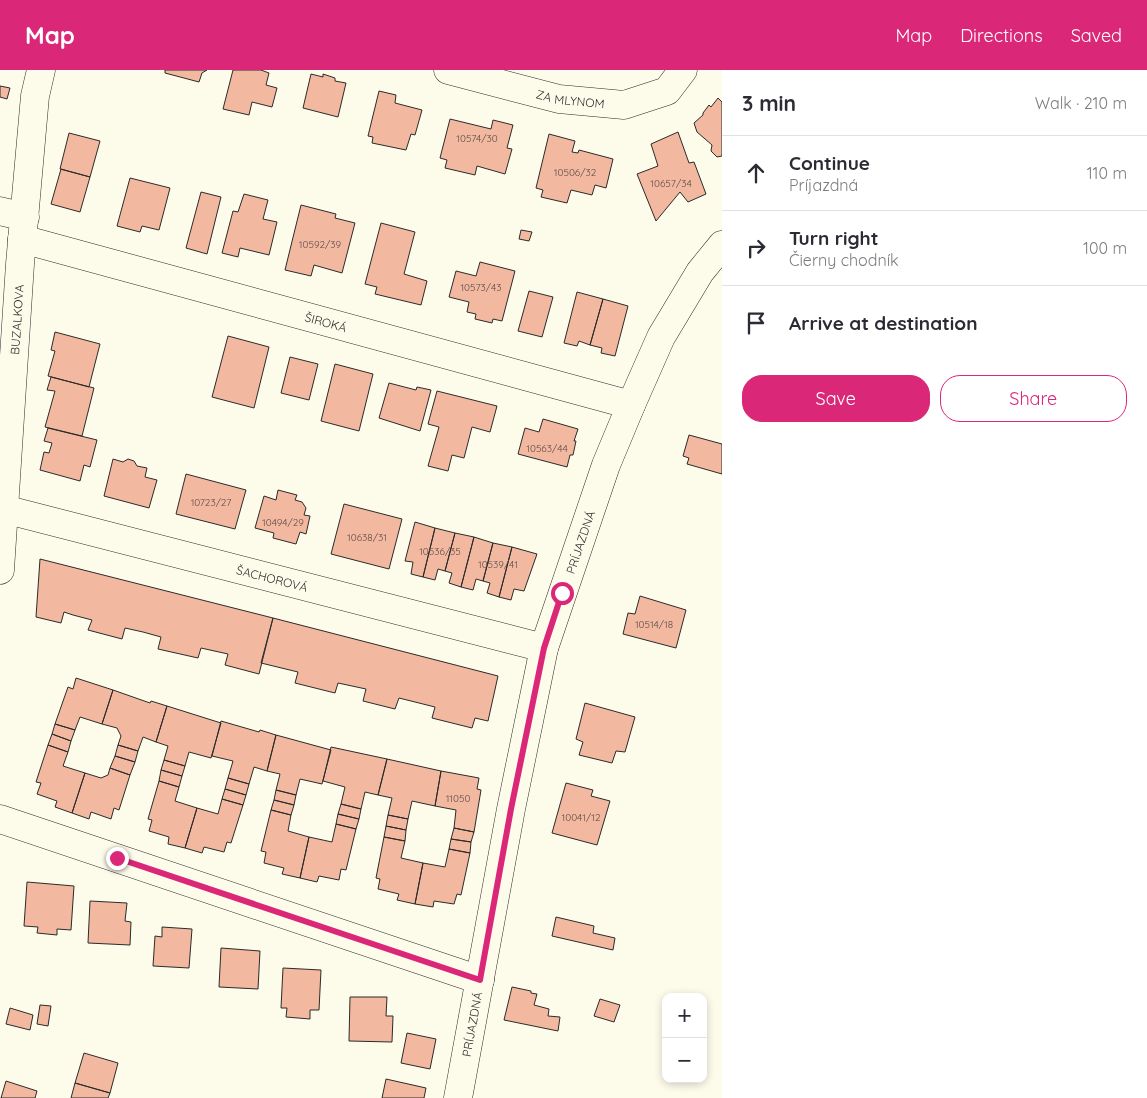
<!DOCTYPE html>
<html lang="en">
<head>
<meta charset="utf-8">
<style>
	:root { --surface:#fff; --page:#f7f7f7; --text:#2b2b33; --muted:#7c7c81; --line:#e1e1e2; --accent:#db2777 }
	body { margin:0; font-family:Quicksand,sans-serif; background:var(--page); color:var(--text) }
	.controls { position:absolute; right:15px; bottom:15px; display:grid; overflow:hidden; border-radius:10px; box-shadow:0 2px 8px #0003 }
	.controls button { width:45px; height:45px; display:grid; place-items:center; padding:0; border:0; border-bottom:1px solid var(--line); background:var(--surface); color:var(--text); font:25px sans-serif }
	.stop { position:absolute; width:15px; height:15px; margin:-11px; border:4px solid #db2777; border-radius:50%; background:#fff }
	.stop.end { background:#db2777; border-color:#fff; box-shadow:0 1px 5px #0008 }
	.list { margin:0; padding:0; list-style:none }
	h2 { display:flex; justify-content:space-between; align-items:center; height:65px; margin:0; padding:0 20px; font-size:21px }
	h2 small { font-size:16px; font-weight:400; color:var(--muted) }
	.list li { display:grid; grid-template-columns:32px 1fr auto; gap:15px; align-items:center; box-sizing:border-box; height:75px; padding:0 20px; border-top:1px solid var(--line) }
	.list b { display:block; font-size:19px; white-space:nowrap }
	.list p { margin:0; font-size:16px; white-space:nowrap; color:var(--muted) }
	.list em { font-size:16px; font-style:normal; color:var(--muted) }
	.actions { display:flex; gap:10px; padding:15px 20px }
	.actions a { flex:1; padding:11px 0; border:1px solid var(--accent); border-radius:20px; text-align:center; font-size:18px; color:var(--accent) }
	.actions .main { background:var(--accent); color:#fff }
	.icon { flex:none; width:28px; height:28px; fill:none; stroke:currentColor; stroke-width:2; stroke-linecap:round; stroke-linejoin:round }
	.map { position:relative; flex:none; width:722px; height:1028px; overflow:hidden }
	header { display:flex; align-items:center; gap:30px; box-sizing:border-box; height:70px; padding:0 25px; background:var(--accent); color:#fff }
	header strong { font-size:24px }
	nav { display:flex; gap:28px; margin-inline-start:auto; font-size:18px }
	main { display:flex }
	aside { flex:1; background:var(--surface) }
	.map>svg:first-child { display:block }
	.building { fill:#f2b8a0; stroke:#2b2b2b }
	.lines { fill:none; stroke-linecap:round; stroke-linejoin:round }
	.minor-casing { stroke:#2b2b2b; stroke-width:29 }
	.minor { stroke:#fdfbea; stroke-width:28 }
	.route { stroke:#db2777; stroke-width:6 }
	.labels { text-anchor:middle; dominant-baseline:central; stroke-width:4; stroke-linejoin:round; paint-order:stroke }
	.number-label { font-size:10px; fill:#5d4e48 }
	.street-label { font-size:12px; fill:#2b2b2b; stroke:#fdfbea }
</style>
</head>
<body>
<header>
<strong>Map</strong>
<nav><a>Map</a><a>Directions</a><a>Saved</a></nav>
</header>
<main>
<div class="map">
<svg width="722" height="1028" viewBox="0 0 722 1028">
	<rect width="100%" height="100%" fill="#fdfbea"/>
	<!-- building -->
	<path class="building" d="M165,0H207L202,3L199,12L165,3Z
		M233,0H261L269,3L266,15L277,18L272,37L252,32L249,45L223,39Z
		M311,4L323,7V4L335,8V11L346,13L338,47L303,38Z
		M0,16L10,18L7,29L0,27Z
		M379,21L396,25L395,33L422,40L415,65L411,64L406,80L372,73L373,67L368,66Z
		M718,28L722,32V86L717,87L711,81L712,75L697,62L694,53L703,45V43L709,35L711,37Z
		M450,49L491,59L493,50L513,55L507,78L512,79L505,104L477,96L475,105L445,98L447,90L440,88Z
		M678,62L689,93L694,92L706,124L688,132L680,122L656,151L637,104L658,96L651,74Z
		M69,63L100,71L90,107L60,99Z
		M549,64L575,71L572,82L578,83L579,80L613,89L606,118L595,115L592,125L571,120L567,133L541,127L543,120L536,118Z
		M61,99L90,107L80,142L51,134Z
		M130,108L170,118L159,160L142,156L140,162L117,156Z
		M201,122L221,127L207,184L186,178Z
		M244,124L268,130L263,149L277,152L269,185L240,178L238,187L222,183L233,141L238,142Z
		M301,135L336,144L335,148L355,153L342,203L314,195L311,206L285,200Z
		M381,153L415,162L404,204L427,211L421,235L375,224L377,217L365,214Z
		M521,160L532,162L529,171L519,169Z
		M480,192L515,201L502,251L493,249L492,253L475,249L476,244L467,242L469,232L449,227L456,201L476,206Z
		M529,221L553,227L542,267L518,261Z
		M577,222L603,229L590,275L579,271L577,276L564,273Z
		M603,229L628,236L615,286L601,283L602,278L590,275Z
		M55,262L100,274L89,317L48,306L55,281L51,280Z
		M228,266L269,277L254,338L212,327Z
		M290,287L318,294L309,330L281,323Z
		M335,294L373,304L359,361L321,351Z
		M51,307L94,318L82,366L45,357L55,321L47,320Z
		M389,313L416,320L417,317L431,320L420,361L379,348Z
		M437,321L497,336L490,362L472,357L464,388L452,385L448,401L428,396L439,357L428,354Z
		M543,349L578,359L574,371H576L573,385H570L567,397L518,384L525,358L539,362Z
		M48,358L97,370L90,397L84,395L80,411L40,400L44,382L49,383L52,373L44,371Z
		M689,365L722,374V404L687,394L689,388L683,386Z
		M113,389L123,392L128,389L134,391L137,396L147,398L145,407L157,410L149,438L104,426Z
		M186,404L246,420L235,459L176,444Z
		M278,420L297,425L295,430L302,432L306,438L304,445L310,446L306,464L300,462L296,474L273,468L274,463L255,458L264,426L276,430Z
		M344,434L402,449L389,499L331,484Z
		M415,452L435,458L423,507L411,504L413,492L405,491Z
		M435,458L455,463L445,501L438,499L435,510L423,507Z
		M455,463L474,467L461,517L449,513L452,503L445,501Z
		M474,467L493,473L483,511L476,509L473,520L461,517Z
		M493,473L512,477L499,527L487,523L490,513L483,511Z
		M512,477L537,484L524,521L514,519L511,530L499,527Z
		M40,489L273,548L259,604L225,595L228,584L201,578L198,588L158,579L161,567L143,562L125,558L122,569L88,560L92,550L73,545L64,542L61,553L36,547Z
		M640,526L686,540L676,578L623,564L628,543L635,544Z
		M273,548L498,606L488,651L475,648L472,658L432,648L435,637L399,628L395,639L363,631L366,619L338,613L335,623L295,613L298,602L261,593Z
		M76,608L113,620L102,654L80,647L75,660L55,654L68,617L73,619Z
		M113,620L150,633L151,631L167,636L156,672L143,667L138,681L118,675L121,666L117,658L102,654Z
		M585,633L635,647L625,682L616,681L612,693L579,685L583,672L576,669Z
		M167,636L221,653L211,688L189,682L185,696L164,690L168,676L156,672Z
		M221,651L259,662L260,660L276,665L267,701L254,697L249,714L228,708L233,691L212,686Z
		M55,654L75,660L71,671L52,664Z
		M52,664L71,671L68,682L48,675Z
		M276,665L331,680L322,714L300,709L296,725L276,720L280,704L267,701Z
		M48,675L68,682L63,696L85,703L72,743L55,737L57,731L37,724L41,713L36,712Z
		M118,675L138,681L135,692L115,686Z
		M331,677L387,689L378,725L365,722L361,739L341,734L345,717L323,711Z
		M115,686L135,692L130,705L110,698Z
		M387,689L441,701L435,736L412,731L408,749L388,745L392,728L378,725Z
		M164,690L185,696L182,706L161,700Z
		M110,698L130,705L119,740L114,738L111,749L91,742L89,749L72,743L85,703L101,708L108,705Z
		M161,700L182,706L179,717L159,711Z
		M441,701L479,708L477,719L481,720L474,762L454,758L456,740L435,736Z
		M228,708L249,714L246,725L225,719Z
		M159,711L179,717L175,731L197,738L185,778L168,774L169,767L149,761L152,750L148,749Z
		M566,713L593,720L591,726L610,731L597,775L552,763Z
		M225,719L246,725L243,735L222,729Z
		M276,720L296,725L294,735L274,730Z
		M222,729L243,735L231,773L227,772L224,782L204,777L202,783L185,778L197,738L218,744Z
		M274,730L294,735L291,745L271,740Z
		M341,734L361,739L359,749L338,744Z
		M271,740L291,745L288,761L309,767L300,808L282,804L284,798L264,793L266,782L261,781Z
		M338,744L359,749L356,759L336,754Z
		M388,745L408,749L406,760L386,756Z
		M336,754L356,759L346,800L341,799L339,810L319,806L317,812L300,808L309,767L332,772Z
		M386,756L406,760L405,771L384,767Z
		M454,758L474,762L471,772L451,769Z
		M384,767L405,771L401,788L423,793L415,834L397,830L399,824L378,819L380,809L376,808Z
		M451,769L471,772L470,783L449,779Z
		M449,779L470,783L461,825L457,824L454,834L434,831L433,837L415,834L423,793L445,797Z
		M27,812L74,816L71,860L57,859V865L37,863L38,857L24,856Z
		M90,831L127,833L125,851L131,852L130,875L88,873Z
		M556,847L594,856L593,863L615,868L613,880L552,866Z
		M162,857L192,859L189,898L153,896L155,866L162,867Z
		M221,878L260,881L258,919L219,917Z
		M283,898L321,900L319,940H310V949L286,947L287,938H281Z
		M512,917L531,921V923L537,924L534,935L549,939L548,946L560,947L558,961L504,950Z
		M350,927H387L386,946H393L392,972L349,971Z
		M600,929L620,935L614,952L594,946Z
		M40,935L51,936L48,956L37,954Z
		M10,938L33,945L30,960L6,954Z
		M407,963L436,969L430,999L401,993Z
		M84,983L118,993L110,1023L75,1013Z
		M386,1009L426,1018L424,1028H382Z
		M6,1011L37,1021L35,1028H1Z
		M75,1013L110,1023L108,1028H71Z"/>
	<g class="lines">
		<!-- minor casing -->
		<g class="minor-casing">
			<g id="minor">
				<path id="s1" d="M448,0L559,29L624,35L667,21L683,0"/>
				<path d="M0,141L25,147"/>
				<path id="s2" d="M22,169L631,335"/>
				<path id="s3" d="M0,438L544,578"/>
				<path id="s4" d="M0,500L20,194L35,26L41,0"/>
				<path d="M0,749L480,910"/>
				<path id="s5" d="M458,1028L511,739L544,578L606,395L631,335L661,267L700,202L722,175"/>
			</g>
		</g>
		<!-- minor -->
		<use href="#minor" class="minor"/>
	</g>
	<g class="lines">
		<!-- route -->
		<path class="route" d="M117,788L480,910L511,739L544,578L562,523"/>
	</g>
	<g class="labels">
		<!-- number labels -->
		<g class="number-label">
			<text x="477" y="68">10574/30</text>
			<text x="575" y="102">10506/32</text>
			<text x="671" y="113">10657/34</text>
			<text x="320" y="174">10592/39</text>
			<text x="481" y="217">10573/43</text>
			<text x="547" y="378">10563/44</text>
			<text x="211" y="432">10723/27</text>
			<text x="283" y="452">10494/29</text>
			<text x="367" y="467">10638/31</text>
			<text x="440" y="481">10536/35</text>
			<text x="498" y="494">10539/41</text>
			<text x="654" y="554">10514/18</text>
			<text x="458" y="728">11050</text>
			<text x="581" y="747">10041/12</text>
		</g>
		<!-- street labels -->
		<g class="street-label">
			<text stroke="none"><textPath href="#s1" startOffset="126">ZA MLYNOM</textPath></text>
			<text stroke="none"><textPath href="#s4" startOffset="251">BUZALKOVA</textPath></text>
			<text stroke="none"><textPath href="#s2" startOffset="315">ŠIROKÁ</textPath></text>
			<text stroke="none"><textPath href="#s5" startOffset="570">PRÍJAZDNÁ</textPath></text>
			<text stroke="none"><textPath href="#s3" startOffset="281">ŠACHOROVÁ</textPath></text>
			<text stroke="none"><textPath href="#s5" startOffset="75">PRÍJAZDNÁ</textPath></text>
		</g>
	</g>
</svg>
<div class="controls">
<button>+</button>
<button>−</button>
</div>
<div class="stop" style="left:562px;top:523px"></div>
<div class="stop end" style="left:117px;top:788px"></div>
</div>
<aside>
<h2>3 min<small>Walk · 210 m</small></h2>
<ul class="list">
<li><svg class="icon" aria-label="ahead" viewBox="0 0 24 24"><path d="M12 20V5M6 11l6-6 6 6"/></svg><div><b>Continue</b><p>Príjazdná</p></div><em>110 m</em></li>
<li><svg class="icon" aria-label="right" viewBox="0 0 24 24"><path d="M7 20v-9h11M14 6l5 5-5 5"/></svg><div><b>Turn right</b><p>Čierny chodník</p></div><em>100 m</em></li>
<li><svg class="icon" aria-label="arrive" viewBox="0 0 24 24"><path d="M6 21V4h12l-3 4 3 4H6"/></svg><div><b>Arrive at destination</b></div></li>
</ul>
<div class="actions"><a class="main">Save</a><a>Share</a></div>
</aside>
</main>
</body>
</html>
